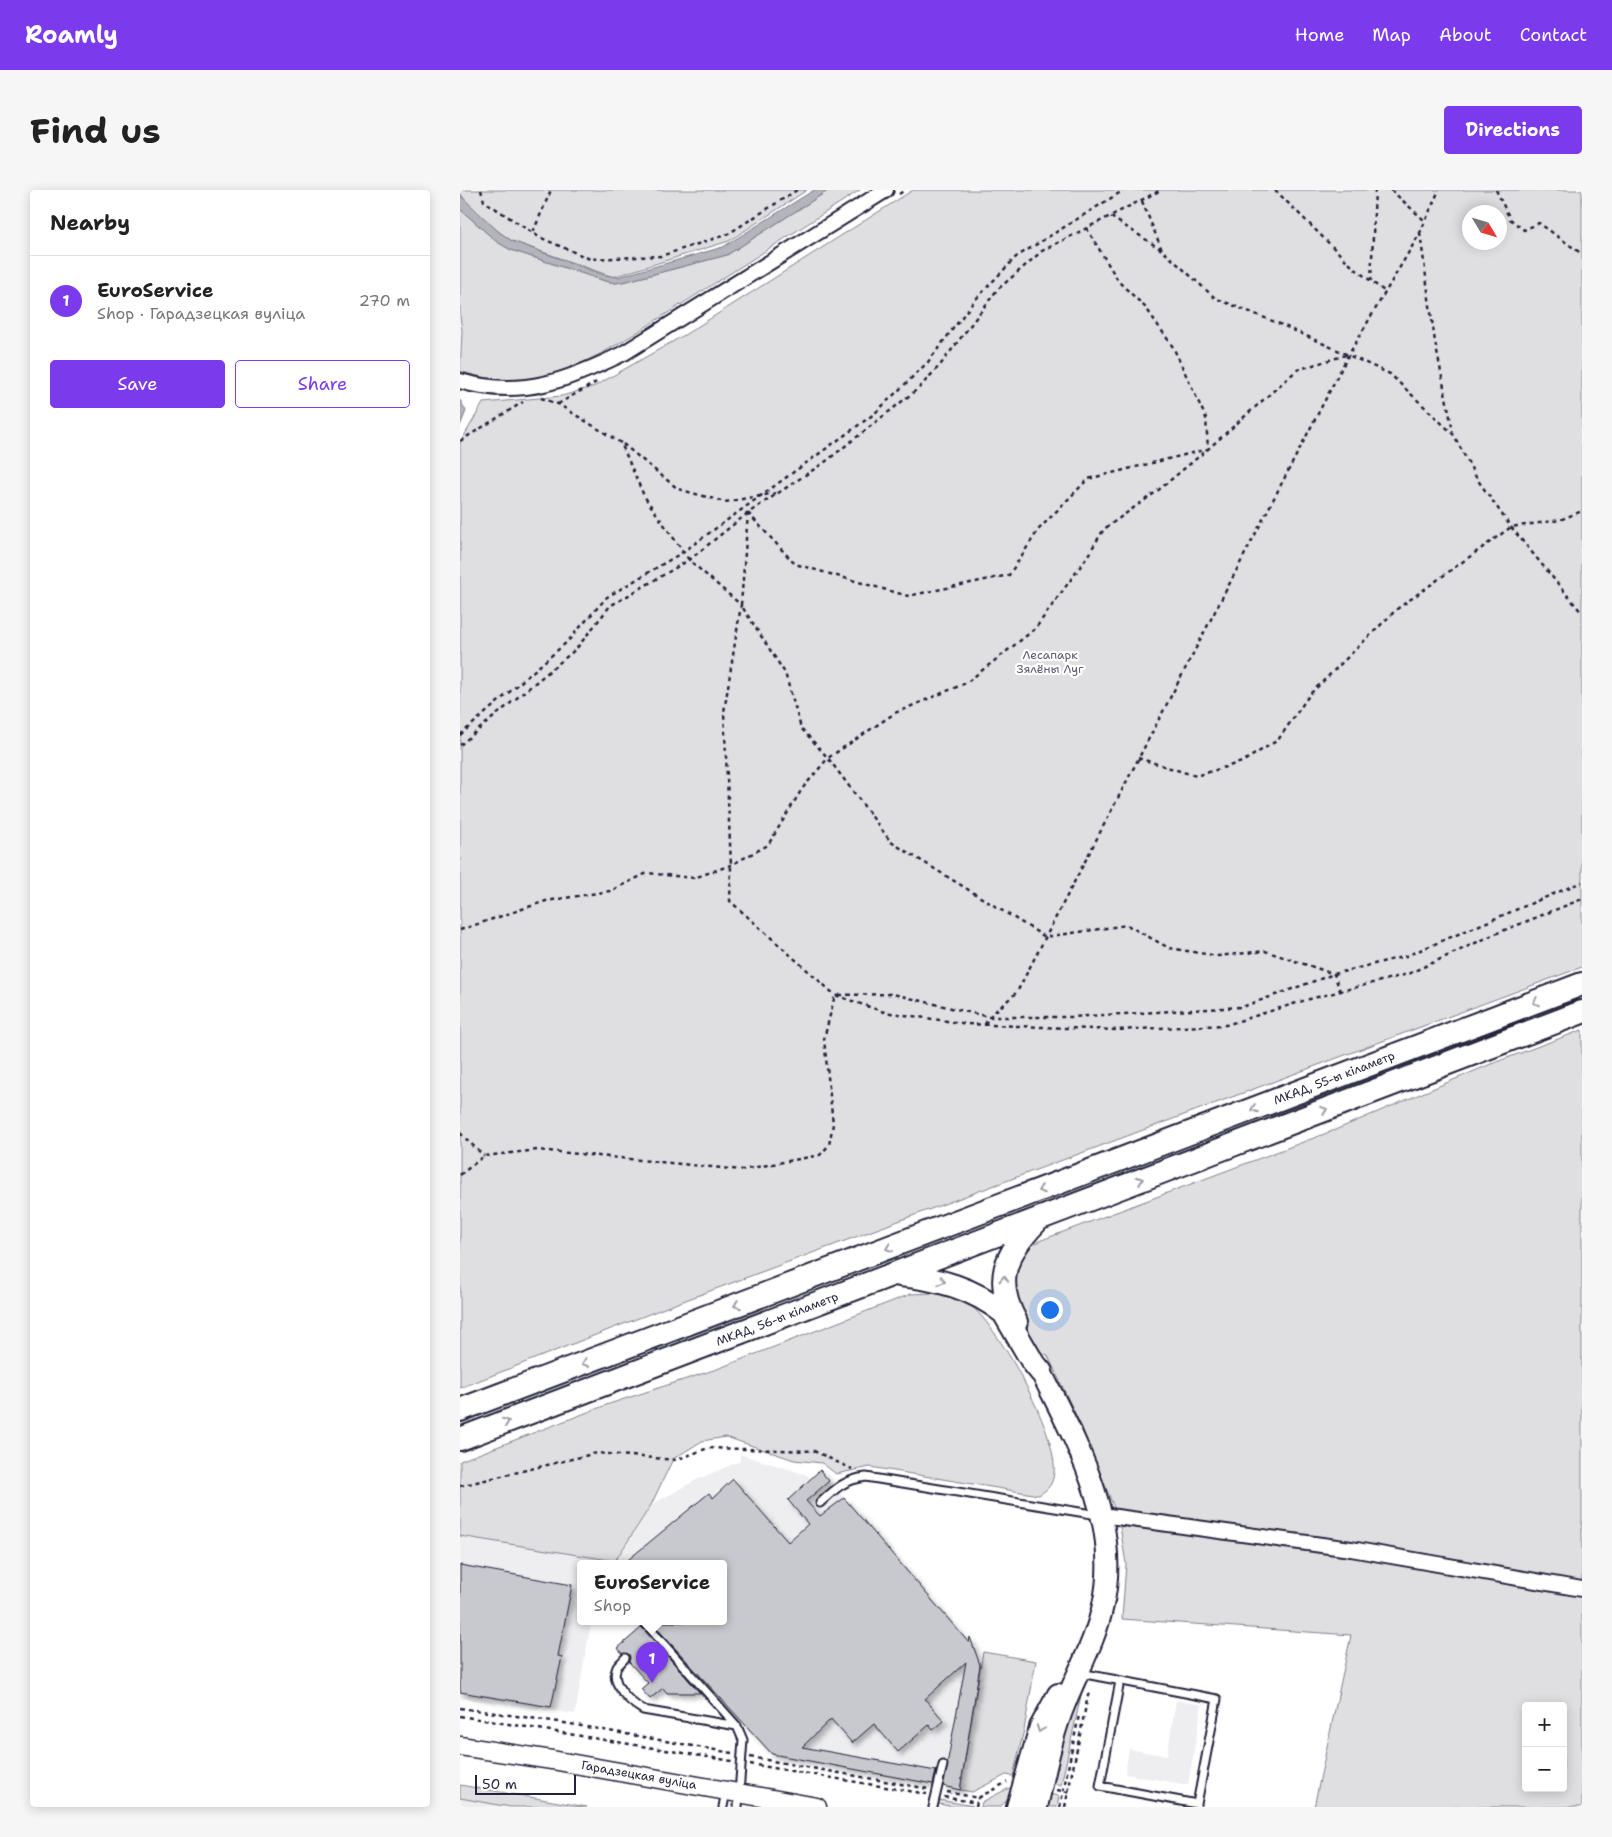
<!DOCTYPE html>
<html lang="en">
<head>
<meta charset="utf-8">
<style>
	:root { --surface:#fff; --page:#f6f6f6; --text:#222; --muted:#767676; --line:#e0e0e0; --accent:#7c3aed }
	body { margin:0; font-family:"Shantell Sans",sans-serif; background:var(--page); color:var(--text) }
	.controls { position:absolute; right:15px; bottom:15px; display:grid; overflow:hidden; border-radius:5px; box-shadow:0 2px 12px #0003 }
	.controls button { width:45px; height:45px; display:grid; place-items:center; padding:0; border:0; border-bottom:1px solid var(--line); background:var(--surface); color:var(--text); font:25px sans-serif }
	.compass { position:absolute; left:1002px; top:15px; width:45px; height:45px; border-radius:50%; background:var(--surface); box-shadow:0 2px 12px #0003; rotate:128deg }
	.scale { position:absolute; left:15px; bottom:12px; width:101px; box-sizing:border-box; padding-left:5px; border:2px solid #22223b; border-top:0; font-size:14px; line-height:18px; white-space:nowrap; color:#22223b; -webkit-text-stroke:4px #fff; paint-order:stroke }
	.you { position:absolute; left:589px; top:1119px; width:18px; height:18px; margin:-12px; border:4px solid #fff; border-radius:50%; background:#1a73e8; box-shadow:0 0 0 8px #1a73e833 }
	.badge { display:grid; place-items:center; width:32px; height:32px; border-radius:50%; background:var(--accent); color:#fff; font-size:16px; font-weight:700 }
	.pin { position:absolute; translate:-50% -41px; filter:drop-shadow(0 1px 2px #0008) }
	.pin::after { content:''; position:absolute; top:26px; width:18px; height:15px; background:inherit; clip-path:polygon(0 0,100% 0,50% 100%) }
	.popup { position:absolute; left:117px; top:1370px; width:150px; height:65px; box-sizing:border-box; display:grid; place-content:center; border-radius:5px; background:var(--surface); filter:drop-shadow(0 1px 4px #0005); font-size:16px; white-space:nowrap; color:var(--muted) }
	.popup b { font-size:19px; color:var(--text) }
	.popup::after { content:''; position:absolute; left:50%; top:100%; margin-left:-10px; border:10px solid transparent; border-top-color:var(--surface) }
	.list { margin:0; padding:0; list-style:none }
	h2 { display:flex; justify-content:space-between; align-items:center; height:65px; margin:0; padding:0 20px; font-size:21px }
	h2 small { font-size:16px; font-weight:400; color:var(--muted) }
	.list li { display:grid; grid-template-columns:32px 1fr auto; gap:15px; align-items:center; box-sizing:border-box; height:90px; padding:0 20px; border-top:1px solid var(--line) }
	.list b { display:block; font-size:19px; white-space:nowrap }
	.list p { margin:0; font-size:16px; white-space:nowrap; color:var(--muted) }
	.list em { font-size:16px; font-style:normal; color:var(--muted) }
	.actions { display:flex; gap:10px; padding:15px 20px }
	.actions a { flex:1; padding:11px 0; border:1px solid var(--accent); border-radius:5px; text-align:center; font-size:18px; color:var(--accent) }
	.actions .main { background:var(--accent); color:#fff }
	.map { position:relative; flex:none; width:1122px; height:1617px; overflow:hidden; border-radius:5px }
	header { display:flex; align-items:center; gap:30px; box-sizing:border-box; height:70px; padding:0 25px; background:var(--accent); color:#fff }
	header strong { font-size:24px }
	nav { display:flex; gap:28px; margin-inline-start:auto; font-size:18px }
	.intro { display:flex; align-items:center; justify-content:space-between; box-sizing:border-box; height:120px; padding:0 30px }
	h1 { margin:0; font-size:35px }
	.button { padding:12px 22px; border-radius:5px; background:var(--accent); color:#fff; font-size:18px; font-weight:700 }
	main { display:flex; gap:30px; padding:0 30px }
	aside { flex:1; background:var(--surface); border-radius:5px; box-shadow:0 2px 12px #0003 }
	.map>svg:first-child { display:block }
	.built { fill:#eeeef1 }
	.green { fill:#dfdfe2; stroke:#80808e; fill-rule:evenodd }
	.water { fill:#b4b4bc; stroke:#7a7a88 }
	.building { fill:#c8c8cf; stroke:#22223b; filter:url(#shadow) }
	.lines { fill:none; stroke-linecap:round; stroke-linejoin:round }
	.service-casing { stroke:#22223b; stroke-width:11 }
	.minor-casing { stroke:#22223b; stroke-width:18 }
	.tertiary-casing { stroke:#22223b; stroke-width:21 }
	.secondary-casing { stroke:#22223b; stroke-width:24 }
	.trunk-casing { stroke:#22223b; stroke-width:26 }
	.path { stroke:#22223b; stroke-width:2.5; stroke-dasharray:4 4; stroke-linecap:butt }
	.service { stroke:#fff; stroke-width:7 }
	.minor { stroke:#fff; stroke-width:14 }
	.tertiary { stroke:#fff; stroke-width:18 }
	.secondary { stroke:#fff; stroke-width:20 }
	.trunk { stroke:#fff; stroke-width:22 }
	.oneway { stroke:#9c9ca7 }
	.labels { text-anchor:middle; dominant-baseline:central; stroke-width:4.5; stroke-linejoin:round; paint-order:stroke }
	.park-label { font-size:12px; fill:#5b5b6d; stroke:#fff }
	.street-label { font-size:12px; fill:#22223b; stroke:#fff }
</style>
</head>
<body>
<header>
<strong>Roamly</strong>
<nav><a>Home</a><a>Map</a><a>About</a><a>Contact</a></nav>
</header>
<div class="intro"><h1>Find us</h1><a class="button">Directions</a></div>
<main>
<aside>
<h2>Nearby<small></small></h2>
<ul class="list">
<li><span class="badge">1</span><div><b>EuroService</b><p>Shop · Гарадзецкая вуліца</p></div><em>270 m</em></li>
</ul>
<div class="actions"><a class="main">Save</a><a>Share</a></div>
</aside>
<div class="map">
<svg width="1122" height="1617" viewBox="0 0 1122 1617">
	<defs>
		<filter id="shadow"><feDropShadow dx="4" dy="4" stdDeviation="2.5" flood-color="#0004"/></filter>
	</defs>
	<rect width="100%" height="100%" fill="#fff"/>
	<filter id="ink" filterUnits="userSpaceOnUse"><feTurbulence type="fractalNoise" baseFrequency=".02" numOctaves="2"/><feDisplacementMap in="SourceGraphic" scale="10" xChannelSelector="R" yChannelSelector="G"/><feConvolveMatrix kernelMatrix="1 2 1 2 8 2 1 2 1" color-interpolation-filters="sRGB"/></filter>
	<g filter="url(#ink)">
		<!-- built -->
		<path class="built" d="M280,1264L347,1285L350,1289L360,1280L515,1460L520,1475L500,1600L312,1564L196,1432H263V1374H154L191,1315L236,1290L280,1271Z
			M0,1346L142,1368L141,1374H121V1432H131L115,1524L0,1508Z
			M716,1510L742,1515L728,1595L665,1584L669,1559L707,1566Z
			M0,1603L79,1617H0Z"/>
		<!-- green -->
		<path class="green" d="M0,0H347L269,51L153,87L52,51C41,44 0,12 0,0Z
			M369,0H400C338,40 276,80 214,119C171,146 128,176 79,188C54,194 24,189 0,181L2,141L0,126V19L37,52L51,60L145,91L156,93L167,91L267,65Z
			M453,0H1122V777L207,1117L0,1198V253L23,213L102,206L135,196L226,144ZM1009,22H1040V52H1009Z
			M1122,840V1617H854L891,1445L662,1429L666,1374L659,1330L622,1238L587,1164L582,1166L548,1105L561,1061L579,1051L875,940L1031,874ZM1066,1516H1103V1598H1066Z
			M475,1103C488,1106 500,1108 511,1116C539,1137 604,1253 593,1288C591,1297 586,1300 579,1305L410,1277L376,1284L362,1273L334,1270L266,1247L242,1251L213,1269L191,1315L155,1371L0,1346V1271L149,1214L257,1179L451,1104Z
			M523,1462L576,1471L564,1540L553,1586L546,1585L512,1602L500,1600Z
			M620,1500L622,1501L601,1595L586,1592Z
			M0,1595L127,1617H50L0,1608Z
			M549,1598L551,1599L548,1609L540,1617H521L522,1612Z
			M584,1603L599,1606L597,1617H583Z
			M479,1610L513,1616L495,1617L478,1614Z"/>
		<!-- water -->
		<path class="water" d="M354,0H369L267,65L167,91L156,93L145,91L51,60L37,52L0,19V5L39,42L52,51L144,85L158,87L263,57Z
			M0,210L6,221L0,236Z"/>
		<!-- building -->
		<path class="building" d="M360,1280L369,1291L346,1311L360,1326L384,1308L509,1453L510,1447L520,1475L500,1600L483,1596L506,1472L465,1509L484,1531L473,1540L469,1535L438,1562L414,1534L392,1553L371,1529L342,1557L476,1581L473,1594L312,1564L191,1432H263V1374H163L249,1303L253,1308L273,1289L328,1352L348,1334L328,1310Z
			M0,1375L112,1395L98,1466L102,1467L91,1517L0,1502Z
			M182,1437L240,1503H207L203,1498L190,1509L181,1499L188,1493L169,1472V1464H162L158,1458Z"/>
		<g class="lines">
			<!-- service casing -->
			<g class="service-casing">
				<path id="service" d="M360,1313C376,1298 384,1290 406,1287L638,1325
					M184,1432L277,1536L283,1550L278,1617
					M165,1468C163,1471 159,1474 157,1477C149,1494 171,1513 183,1520L277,1536
					M620,1483L757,1509L737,1614L640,1596L660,1491
					M263,1617L266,1601
					M473,1617L483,1575"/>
			</g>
			<!-- minor casing -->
			<g class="minor-casing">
				<path id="minor" d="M0,191C61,209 109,190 164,163L426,0
					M642,1325L891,1359L1122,1399"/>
			</g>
			<!-- tertiary casing -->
			<g class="tertiary-casing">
				<path id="tertiary" d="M0,1556L92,1570L357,1617"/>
			</g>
			<!-- secondary casing -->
			<g class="secondary-casing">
				<path id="secondary" d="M557,1617L580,1537L598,1504
					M577,1617C585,1582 592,1544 606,1511C619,1479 636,1449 643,1415C662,1333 616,1252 581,1182"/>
			</g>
			<!-- trunk casing -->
			<g class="trunk-casing">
				<path id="trunk" d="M440,1085C479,1089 513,1098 544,1123L572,1171L581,1182
					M556,1132C533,1090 545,1064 576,1032
					M0,1220L1122,794
					M0,1249L1122,822"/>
			</g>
			<!-- path -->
			<path class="path" d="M21,0L24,11L79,47L130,69L201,66L268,44L337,0
				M815,0L894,78L924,101
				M931,0L965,31
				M1036,0L1050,29L1064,40L1079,33L1122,64
				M439,4L445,0
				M682,11L702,60L755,108L820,134L930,184L993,244L1017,289L1051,337L1122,423
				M651,27L702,60
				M73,42L91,0
				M960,43L975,152L993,242
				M911,91L915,0
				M81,208L98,214L161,253L184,306L229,370L281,415L264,522L271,675L270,711L375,805L424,822L508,834L656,840L766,835L846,810L948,784L1035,744L1122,709
				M98,214L138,191
				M0,251L63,212
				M163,254L218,299L265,312L316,303
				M288,323L281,415L325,483L341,538L368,568L431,652L585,747L667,735L709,758L758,766L805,761L874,784L880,801
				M288,323L335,374L448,406L549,385L579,339L628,289L748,259L746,228L713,157L686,118L659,92L627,39
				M0,545L107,452L147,407L223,362L414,224L468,172L514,111L556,67L664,0
				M0,555L116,459L150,416L229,370L288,323L365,272L459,198L481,174L537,100L582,61L701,0
				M678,568L736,586L782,572L818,550L850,504L937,419L1051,337L1100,330L1122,321
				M0,740L86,711L150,701L187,683L234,688L271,675L308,655L342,599L368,568L435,523L506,493L575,439L625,370L644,339L696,302L748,259L837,180L889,164
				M379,805L433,804L529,827H611L782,817L874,784L946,766L1122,692
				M525,834L529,827L557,802L889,164L960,43L979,0
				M0,943L24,966
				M0,985L24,966L78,960L282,980L360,965L369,955L373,934L364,849L375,805
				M0,1296L137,1263L216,1270L248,1258L354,1261L392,1279
				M0,1518L99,1532L272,1563
				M0,1526L272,1571
				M290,1567L469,1599
				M290,1574L467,1604
				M597,1600L608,1602
				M487,1602L518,1608L547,1592
				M484,1607L517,1613
				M516,1617L518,1608
				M600,1617L619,1525
				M605,1617L629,1501"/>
			<!-- service -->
			<use href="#service" class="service"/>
			<!-- minor -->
			<use href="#minor" class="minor"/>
			<!-- tertiary -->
			<use href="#tertiary" class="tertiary"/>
			<!-- secondary -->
			<use href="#secondary" class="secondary"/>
			<!-- trunk -->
			<use href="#trunk" class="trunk"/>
		</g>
		<!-- one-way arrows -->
		<defs><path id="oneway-chevron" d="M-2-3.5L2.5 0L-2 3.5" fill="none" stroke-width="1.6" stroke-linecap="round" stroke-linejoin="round" transform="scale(1.25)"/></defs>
		<g class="oneway">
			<use href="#oneway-chevron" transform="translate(1076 812) rotate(159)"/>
			<use href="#oneway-chevron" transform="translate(794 919) rotate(159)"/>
			<use href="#oneway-chevron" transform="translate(864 920) rotate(-21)"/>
			<use href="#oneway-chevron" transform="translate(680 990) rotate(-21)"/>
			<use href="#oneway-chevron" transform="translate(581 1000) rotate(159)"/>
			<use href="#oneway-chevron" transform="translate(429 1058) rotate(159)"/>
			<use href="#oneway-chevron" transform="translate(544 1089) rotate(-87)"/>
			<use href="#oneway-chevron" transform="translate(482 1091) rotate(16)"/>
			<use href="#oneway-chevron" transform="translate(277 1115) rotate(159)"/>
			<use href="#oneway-chevron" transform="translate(125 1173) rotate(159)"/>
			<use href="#oneway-chevron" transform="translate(46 1232) rotate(-21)"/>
			<use href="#oneway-chevron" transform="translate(580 1539) rotate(111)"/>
		</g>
	</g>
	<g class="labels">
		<!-- park labels -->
		<g class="park-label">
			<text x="590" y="465">Лесапарк<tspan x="590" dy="14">Зялёны Луг</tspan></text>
		</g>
		<!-- street labels -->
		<g class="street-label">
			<text transform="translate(874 888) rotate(-21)">МКАД, 55-ы кіламетр</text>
			<text transform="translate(317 1129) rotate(-21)">МКАД, 56-ы кіламетр</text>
			<text transform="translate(179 1585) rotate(10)">Гарадзецкая вуліца</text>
		</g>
	</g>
</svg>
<div class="controls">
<button>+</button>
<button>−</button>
</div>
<svg class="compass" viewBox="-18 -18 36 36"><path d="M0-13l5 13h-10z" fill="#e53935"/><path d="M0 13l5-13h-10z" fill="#767676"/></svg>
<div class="scale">50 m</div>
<div class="you"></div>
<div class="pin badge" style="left:192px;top:1493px">1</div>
<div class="popup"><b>EuroService</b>Shop</div>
</div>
</main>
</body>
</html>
